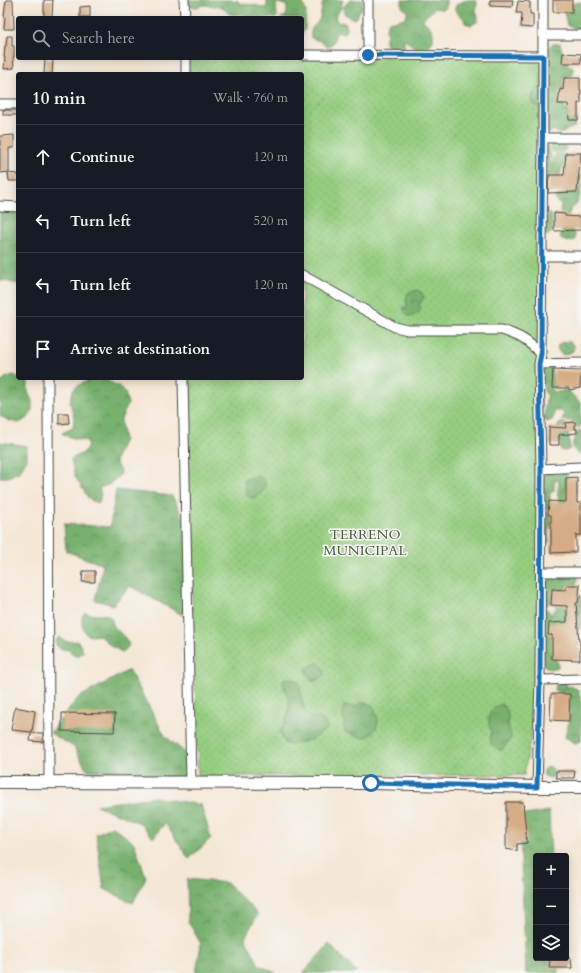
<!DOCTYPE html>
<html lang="en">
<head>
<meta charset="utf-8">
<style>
	:root { --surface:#171b24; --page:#242831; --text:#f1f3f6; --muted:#9ea1a6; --line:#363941 }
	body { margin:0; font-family:Cardo,serif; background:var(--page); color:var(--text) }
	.controls { position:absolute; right:12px; bottom:12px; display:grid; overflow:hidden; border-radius:4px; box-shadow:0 2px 10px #0003 }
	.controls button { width:36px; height:36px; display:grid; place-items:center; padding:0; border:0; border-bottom:1px solid var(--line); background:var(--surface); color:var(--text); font:20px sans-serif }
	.stop { position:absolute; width:12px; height:12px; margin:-9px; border:3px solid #1f6fb2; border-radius:50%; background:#fff }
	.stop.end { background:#1f6fb2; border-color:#fff; box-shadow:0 1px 4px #0008 }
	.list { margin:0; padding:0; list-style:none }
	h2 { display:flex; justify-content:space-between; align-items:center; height:52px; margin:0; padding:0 16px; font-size:17px }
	h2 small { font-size:13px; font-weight:400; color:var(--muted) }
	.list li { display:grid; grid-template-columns:26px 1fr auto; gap:12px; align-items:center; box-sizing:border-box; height:64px; padding:0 16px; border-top:1px solid var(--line) }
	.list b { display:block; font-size:15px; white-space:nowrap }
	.list em { font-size:13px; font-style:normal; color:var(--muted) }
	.icon { flex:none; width:22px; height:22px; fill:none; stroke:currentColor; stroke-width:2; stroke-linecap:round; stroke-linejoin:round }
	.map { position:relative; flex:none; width:581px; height:973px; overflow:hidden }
	.search { position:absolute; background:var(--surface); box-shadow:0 2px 10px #0003; left:16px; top:16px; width:288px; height:44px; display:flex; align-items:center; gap:10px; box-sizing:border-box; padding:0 14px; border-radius:4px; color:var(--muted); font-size:15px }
	.panel { position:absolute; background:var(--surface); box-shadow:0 2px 10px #0003; left:16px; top:72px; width:288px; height:308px; border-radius:4px }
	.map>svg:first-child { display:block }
	.grass { fill:url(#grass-dots); stroke:#607c56 }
	.forest { fill:url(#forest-crowns); stroke:#526e4c }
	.building { fill:#d5ac85 }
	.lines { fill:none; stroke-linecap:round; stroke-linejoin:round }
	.minor-casing { stroke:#494745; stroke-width:11 }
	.tertiary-casing { stroke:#494745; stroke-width:14 }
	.minor { stroke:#fff; stroke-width:9 }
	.tertiary { stroke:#fff; stroke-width:12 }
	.route { stroke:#1f6fb2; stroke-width:5 }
	.labels { text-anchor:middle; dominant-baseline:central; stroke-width:3; stroke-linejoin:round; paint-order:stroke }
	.park-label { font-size:14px; fill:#4b5c44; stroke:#f6f6f2 }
</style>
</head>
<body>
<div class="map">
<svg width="581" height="973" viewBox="0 0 581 973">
	<defs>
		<pattern id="grass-dots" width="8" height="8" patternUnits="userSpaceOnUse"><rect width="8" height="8" fill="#96ce80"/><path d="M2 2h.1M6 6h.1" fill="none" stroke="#81b16f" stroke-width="1.8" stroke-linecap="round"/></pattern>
		<pattern id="forest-crowns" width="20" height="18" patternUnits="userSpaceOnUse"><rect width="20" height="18" fill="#78b16e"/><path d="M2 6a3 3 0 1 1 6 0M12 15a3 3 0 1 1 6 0" fill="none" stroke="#63905b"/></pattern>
	</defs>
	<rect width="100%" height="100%" fill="#f6f6f2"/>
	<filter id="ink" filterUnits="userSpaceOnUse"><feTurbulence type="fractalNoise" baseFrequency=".025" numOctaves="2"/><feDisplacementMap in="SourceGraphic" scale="8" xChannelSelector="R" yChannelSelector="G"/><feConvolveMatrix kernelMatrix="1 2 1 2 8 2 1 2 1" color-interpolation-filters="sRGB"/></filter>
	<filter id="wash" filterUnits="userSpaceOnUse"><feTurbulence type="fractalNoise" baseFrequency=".012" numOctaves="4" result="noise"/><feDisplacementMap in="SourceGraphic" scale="16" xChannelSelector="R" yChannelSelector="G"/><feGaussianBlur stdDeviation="0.9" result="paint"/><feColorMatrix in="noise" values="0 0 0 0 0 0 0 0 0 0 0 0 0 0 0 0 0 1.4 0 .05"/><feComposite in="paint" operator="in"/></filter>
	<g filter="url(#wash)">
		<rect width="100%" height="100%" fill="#f5e7d6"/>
		<!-- grass -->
		<path class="grass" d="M543,56L540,680L524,775L198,776L185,378H302V74H190L189,58Z"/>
		<!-- forest -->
		<path class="forest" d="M188,0H231L234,2L237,0L241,4L255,5L264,8L267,7V0H301L306,11L305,29L302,34V18H280L284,17L287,14V7L285,5L278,3L276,5L277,16L276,18L250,17L241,14L234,15L229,14L222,7L216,6L203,5L197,7L189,6Z
			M323,0H343L340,10L335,17L338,23L342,22L346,24L347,30L345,33L342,34L339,32L336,33L333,43L329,47L325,46L320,41L311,38C310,24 314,29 319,20C321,16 322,5 323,0Z
			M350,0H363L361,10L359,11L357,17L354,19L347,16L344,13L343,8L344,6Z
			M402,0H446V8C440,11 438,7 433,9C431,14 425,15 423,19V21C432,27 434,31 433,41C429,47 423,51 416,51L413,46L405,40L404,41C404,45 406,48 403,51H394L385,44V39L387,35L386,29L388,22C394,21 402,20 407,16V11L402,7Z
			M466,0H475L477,3L476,11L478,17L477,22L471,25L465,23C463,15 462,18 457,13C456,12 455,10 455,8L457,4Z
			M581,2V28C577,30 571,27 567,25L565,16V10L572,4Z
			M560,43C562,51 564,58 567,66L570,65L573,68V75L563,77V104L566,108L569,116L576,120L575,127L566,130L565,132L559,134L554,130L546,135L539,107L534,105L532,100L533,93L540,86L544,50L553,44Z
			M555,143L564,145L566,149L563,152H553L550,149L551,145Z
			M545,148C552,151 552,156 550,163L551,164L553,163L554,157L556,154L567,155L566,167L563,166L561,171L559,179L549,174L546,182Z
			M581,175C581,186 581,206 571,208L569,214L566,216L562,215L560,212L561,203H558L555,199L557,196L565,194L569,191L580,189C578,185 580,182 579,179Z
			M18,204V284L0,280V209Z
			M550,213L552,216V229L551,233L548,235H544C545,228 543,217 550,213Z
			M563,230H571L575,234V240C569,242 564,243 560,237Z
			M417,290L422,293L424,297L419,305L421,307L418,314L411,316H408L404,311V308H403L407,306V304L406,300L408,293Z
			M569,341L574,346L573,351L567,354L563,355L559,352L557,347L560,343Z
			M551,367C551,375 553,385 552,392H559L565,390C573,393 574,398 581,403V426L579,428L574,424L573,420L566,421L562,420L564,414L561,411H554V416L552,420L547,422L544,420C545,412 544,402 548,395L545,393C543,385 540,376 545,368Z
			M13,375L18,377V378H25L28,382V392L32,401V410L28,418L19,423L10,421L0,416V383L5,378Z
			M93,378H106L110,382L120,387L125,392L128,404L121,419V423L124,440L120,448L115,461L121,474L110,484L99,488L101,495L99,503L92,501L89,499L77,480L75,476L71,459C79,454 85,455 88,445L87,441C78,439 69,438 62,433L73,428L74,417L70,402L73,390L79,385Z
			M562,422L566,424L569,437L570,449L565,451L561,450L560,447C562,441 560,443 558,438C556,434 557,428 559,424Z
			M579,430L581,431V455L576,452L573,449V442Z
			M0,442L27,446V459L20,471L8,477H0Z
			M546,472H552L555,475L560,473L569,472L566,478L565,496L572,502L561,505C556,497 558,490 559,481L556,480L554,484V491L550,493C549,502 554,507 542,511L543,476Z
			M254,476C260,477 263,478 266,485C263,492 260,496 252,498L246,495V491L244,480Z
			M116,490L172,496L193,536L186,617L130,586L113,605L95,600L103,565L66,551L64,524L110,527Z
			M545,512L550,513L551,522L548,533L549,542L547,544L545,545L542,514Z
			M557,575L560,578L563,576H577L578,580L574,589L569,587L565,586V589L559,591C555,597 552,603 545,606L543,604L545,578L547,576Z
			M580,595L581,596V630L577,628L576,618L579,615V611L575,606L577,597Z
			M567,597L568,610L566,613L569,623L551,633L552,638L550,640L555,646L554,651L550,656L554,657L558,663V667L551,669L547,668L545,665L544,666L542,644L545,639H544L542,609L545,608L549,611L551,615L554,610L557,609L555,604Z
			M85,613C89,613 93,615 97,615C102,615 106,613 110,617C113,620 112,625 115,628C121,634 126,637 129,645L125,650L122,652L111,646L102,637L99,635L91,636L87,635L82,626V616Z
			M59,637L66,642L77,641L80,644L83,652L77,657L68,650L59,648L56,645V641Z
			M318,663L323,668L325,674C321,678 318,682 311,680L306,671V669L312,665Z
			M129,670L165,736L188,755L185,779L87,770L74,747L50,733L78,698Z
			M290,678L299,681C300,689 302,709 308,715C312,719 319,717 323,720C326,722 327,726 328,728L313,739L301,742L292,745L285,744L280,732C284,723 291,712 289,701C287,693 283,688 283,679Z
			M566,682L567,687L570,686L579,690V695L581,696V742L580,741L575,743L565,737L567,727L571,719L566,717L562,692H557L554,690L556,684Z
			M362,703H367L374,707L378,719L377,727L370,735L363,738L345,732L343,714L344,706H356Z
			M501,704C511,712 507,713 508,725C509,729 511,733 511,738L501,751L491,744C490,739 491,735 491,731C490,728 489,727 489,724C488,712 491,709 501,704Z
			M548,766L552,768L554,771L553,777L548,778L545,777C542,772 544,770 548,766Z
			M154,797L201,805L211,838L189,859L165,823L153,838L140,823L96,805Z
			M549,811L551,856H536V958H557L558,973H526L519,816Z
			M112,826L134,843L146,877L133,903L104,889L96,834Z
			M187,879L227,883L258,914L245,937L259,965L276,973H196L201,944L188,921Z
			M329,944L357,973H303Z"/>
		<g id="blocks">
			<!-- building -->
			<path class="building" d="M6,0H13L14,29H4L5,17L4,16Z
				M44,0H53L52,17H44Z
				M490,0H513L512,7L490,6Z
				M553,0H572V12H553Z
				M518,1L530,2V14H533V28L521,27L522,13H516Z
				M90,6V17H80V7Z
				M7,36H12V46H14V57H13L14,68L4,69L5,57H4L5,46H6Z
				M563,53L581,54V63H562Z
				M45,59L53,60L52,74H44Z
				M564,78H580V90H581V103H578V120H569L568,104H558L560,89L563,90Z
				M3,110H18V115H3Z
				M14,135V148H9V172L0,173V136Z
				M566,153H581L577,192L548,193L549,175H564Z
				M8,173L18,174V181H9Z
				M554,213L565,214V216L581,217V230L554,231Z
				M553,370L581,371L580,388L569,390V388H552Z
				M59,413H68L69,423L59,424Z
				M575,422V429H577V433L559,435V445H549V427L566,428L565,423Z
				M577,477V503H581V535H576V552L551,553V515H548L549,501L566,502V478Z
				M83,571H95V582H82Z
				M567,585H580L578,603H576L579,641H580V660L552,659V635H548L549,623L567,622V606L551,605L552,589L566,590Z
				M551,694H570L569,721L550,720Z
				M15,707L35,711L32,732L11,730Z
				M62,713L115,714L114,732L62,731Z
				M31,733H43V742L30,741Z
				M556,771H575L574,778H556Z
				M506,802H523L527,843L517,844V851L506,849Z
				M571,958L572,968H549L550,959Z"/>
		</g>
	</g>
	<g filter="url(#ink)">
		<use href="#blocks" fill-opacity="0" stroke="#494745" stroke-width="1"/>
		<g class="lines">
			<!-- minor casing -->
			<g class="minor-casing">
				<path id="minor" d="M184,0L185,18
					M368,0V55
					M543,35H581
					M302,55L543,56
					M186,58V74
					M0,104H18
					M543,138H581
					M0,206L18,207
					M542,256H581
					M302,275L395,327L408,330H502C520,336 527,340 541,354
					M539,364L581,363
					M48,378L49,782
					M183,378L191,783
					M541,469L581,467
					M540,572H581
					M540,680L581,679
					M537,787L540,680L541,469L539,364L541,354L543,138V0"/>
			</g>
			<!-- tertiary casing -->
			<g class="tertiary-casing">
				<path id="tertiary" d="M0,782L371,783L537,787H581"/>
			</g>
			<!-- minor -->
			<use href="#minor" class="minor"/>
			<!-- tertiary -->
			<use href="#tertiary" class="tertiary"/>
		</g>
	</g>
	<g class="lines" filter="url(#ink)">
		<!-- route -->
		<path class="route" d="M368,55L543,56L541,354L539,364L541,468L540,680L537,787L371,783"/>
	</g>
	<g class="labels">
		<!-- park labels -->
		<g class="park-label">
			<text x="365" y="534">TERRENO<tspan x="365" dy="16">MUNICIPAL</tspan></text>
		</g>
	</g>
</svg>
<div class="controls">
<button>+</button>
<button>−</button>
<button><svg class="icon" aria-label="layers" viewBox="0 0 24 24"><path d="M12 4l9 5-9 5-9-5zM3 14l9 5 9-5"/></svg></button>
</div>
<div class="stop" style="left:371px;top:783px"></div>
<div class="stop end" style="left:368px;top:55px"></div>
<div class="search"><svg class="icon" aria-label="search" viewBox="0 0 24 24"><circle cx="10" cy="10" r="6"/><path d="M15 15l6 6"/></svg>Search here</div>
<section class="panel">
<h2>10 min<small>Walk · 760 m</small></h2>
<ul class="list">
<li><svg class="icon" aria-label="ahead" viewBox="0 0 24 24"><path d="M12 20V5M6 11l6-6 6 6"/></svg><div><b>Continue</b></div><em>120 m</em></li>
<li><svg class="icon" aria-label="left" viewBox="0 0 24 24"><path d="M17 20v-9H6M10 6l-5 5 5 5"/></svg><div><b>Turn left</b></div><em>520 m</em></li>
<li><svg class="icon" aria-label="left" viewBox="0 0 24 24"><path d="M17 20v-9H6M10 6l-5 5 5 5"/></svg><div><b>Turn left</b></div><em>120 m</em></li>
<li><svg class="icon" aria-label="arrive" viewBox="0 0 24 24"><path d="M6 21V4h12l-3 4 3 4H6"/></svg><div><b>Arrive at destination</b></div></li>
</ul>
</section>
</div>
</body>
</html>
